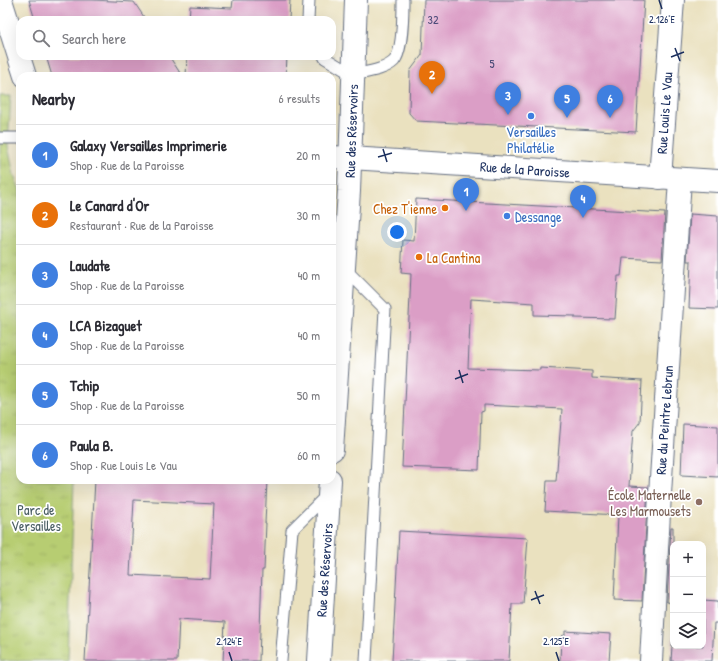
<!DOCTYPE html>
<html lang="en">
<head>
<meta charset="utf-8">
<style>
	:root { --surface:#fff; --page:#f7f7f7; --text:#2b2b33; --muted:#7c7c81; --line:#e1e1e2; --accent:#d93025 }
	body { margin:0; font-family:"Patrick Hand",sans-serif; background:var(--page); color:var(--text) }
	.controls { position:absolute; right:12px; bottom:12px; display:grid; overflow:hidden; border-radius:8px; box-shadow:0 4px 16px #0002 }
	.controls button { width:36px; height:36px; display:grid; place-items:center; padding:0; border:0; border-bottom:1px solid var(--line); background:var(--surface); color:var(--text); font:20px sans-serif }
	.you { position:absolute; left:397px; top:232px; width:14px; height:14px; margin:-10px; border:3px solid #fff; border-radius:50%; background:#1a73e8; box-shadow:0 0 0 6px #1a73e833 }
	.badge { display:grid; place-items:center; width:26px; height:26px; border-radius:50%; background:var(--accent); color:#fff; font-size:13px; font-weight:700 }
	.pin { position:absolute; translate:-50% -33px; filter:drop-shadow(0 1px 2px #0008) }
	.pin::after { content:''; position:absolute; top:21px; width:14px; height:12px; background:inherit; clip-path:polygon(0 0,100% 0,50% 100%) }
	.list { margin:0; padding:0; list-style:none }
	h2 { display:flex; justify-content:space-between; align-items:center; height:52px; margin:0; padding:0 16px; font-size:17px }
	h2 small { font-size:13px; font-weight:400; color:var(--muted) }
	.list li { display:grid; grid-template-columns:26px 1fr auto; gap:12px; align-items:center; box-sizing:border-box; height:60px; padding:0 16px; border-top:1px solid var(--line) }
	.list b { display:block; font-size:15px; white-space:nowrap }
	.list p { margin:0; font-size:13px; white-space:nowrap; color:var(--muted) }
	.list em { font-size:13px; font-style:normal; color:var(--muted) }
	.icon { flex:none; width:22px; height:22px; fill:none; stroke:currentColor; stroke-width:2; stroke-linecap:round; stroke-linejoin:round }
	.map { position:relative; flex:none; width:718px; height:661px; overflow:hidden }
	.search { position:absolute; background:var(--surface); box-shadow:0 4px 16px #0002; left:16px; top:16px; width:320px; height:44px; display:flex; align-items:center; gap:10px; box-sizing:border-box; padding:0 14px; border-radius:12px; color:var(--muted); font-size:15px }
	.panel { position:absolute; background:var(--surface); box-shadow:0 4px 16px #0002; left:16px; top:72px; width:320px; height:412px; border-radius:12px }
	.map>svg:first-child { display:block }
	.park { fill:url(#park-tufts); stroke:#697e68 }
	.building { fill:#db9ec6; fill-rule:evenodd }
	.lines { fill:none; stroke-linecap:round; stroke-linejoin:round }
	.service-casing { stroke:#636d80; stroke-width:13 }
	.minor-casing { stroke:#636d80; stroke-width:24 }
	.tertiary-casing { stroke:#636d80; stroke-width:24 }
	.primary-casing { stroke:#636d80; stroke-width:24 }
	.service { stroke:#fff; stroke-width:11 }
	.minor { stroke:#fff; stroke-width:22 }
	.tertiary { stroke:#fff; stroke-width:22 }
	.primary { stroke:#fff; stroke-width:22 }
	.ticks { fill:none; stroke:#1b2f5e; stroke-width:1.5 }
	.shop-dot { fill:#3f7fe0; stroke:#fff; stroke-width:1.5 }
	.food-dot { fill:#e8710a; stroke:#fff; stroke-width:1.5 }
	.education-dot { fill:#8d6e63; stroke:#fff; stroke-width:1.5 }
	.labels { text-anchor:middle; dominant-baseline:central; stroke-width:3.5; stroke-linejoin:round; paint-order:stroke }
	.number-label { font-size:12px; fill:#4b4b78 }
	.street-label { font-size:14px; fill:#1b2f5e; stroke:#fff }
	.shop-label { font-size:14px; fill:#366cbe; stroke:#fff }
	.food-label { font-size:14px; fill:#c56008; stroke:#fff; text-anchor:end }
	.education-label { font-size:14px; fill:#785e54; stroke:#fff; text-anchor:end }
	.park-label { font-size:14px; fill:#4a5e64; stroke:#fff }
	.ticks-label { font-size:10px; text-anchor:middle; fill:#1b2f5e; stroke:#fff; stroke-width:3.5; stroke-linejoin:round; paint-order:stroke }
</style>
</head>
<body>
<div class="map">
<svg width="718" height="661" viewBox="0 0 718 661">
	<defs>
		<pattern id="park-tufts" width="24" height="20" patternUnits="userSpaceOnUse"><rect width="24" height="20" fill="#b7cd72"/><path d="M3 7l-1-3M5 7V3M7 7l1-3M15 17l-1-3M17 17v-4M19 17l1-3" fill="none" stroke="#9db065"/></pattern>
	</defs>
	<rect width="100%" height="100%" fill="#fff"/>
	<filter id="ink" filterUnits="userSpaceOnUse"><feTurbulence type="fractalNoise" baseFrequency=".025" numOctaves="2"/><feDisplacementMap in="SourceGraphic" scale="8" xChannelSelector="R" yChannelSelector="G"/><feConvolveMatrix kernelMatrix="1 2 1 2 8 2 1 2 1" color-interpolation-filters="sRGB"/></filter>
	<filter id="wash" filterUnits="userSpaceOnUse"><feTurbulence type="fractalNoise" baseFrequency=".012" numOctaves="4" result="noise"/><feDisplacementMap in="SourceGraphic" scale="16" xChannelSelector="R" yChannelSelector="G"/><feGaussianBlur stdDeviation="0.9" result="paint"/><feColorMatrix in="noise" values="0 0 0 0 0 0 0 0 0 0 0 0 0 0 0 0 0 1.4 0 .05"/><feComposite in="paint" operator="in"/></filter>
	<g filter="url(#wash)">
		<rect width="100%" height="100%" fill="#eae1bf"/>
		<!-- park -->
		<path class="park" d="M0,96H11L8,146L14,175L20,190V480H74L68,661H0Z"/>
		<g id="blocks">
			<!-- building -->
			<path class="building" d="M29,0H92L134,2L146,20H35Z
				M233,0H290L289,20H189L190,6L232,8Z
				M424,0H644L636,132L416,121L409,113L410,71L422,55Z
				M46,56H169L182,76H52Z
				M187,56H287L286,76H186Z
				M416,199L665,213L662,260L623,258L621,276H618L615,319L575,318V316L534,315V303L471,299L468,368L540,370V368L592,371V378L642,381L640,422L633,431L629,486L648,487L642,601L614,600L618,515L545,511L547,481H556L562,409L484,405V411L481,412L479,470L402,467L411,274L401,273L403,240L414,241Z
				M690,214L718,216V309L689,308L691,261H687Z
				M683,424L718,426V477L681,475Z
				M95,480H267L265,523H266L264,570H262L259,661H223L225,622L179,619L177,661H85ZM134,500L214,504L210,579L130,575Z
				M671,527H673V603L667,602Z
				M399,531L528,538L523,604H512L509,661H392Z
				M703,600L718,601V623H714L712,661H671L673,631V646H703Z
				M565,631L611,634L609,661H560L561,636L565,635Z"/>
		</g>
	</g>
	<g filter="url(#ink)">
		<use href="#blocks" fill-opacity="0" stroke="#636d80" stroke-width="1"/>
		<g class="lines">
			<!-- service casing -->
			<g class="service-casing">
				<path id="service" d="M308,20L309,0
					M324,56L325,58L353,75C366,72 385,70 394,61C403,51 403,14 403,0
					M0,138H20
					M345,269L385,309L366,661
					M281,661L292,530L327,495"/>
			</g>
			<!-- minor casing -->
			<g class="minor-casing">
				<path id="minor" d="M1,0L25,76
					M332,157L350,158
					M660,178L673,0
					M651,661L660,494L680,179"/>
			</g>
			<!-- tertiary casing -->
			<g class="tertiary-casing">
				<path id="tertiary" d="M350,158L718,181"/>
			</g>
			<!-- primary casing -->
			<g class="primary-casing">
				<path id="primary" d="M332,450L349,191L356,0
					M319,661L330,480"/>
			</g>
			<!-- service -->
			<use href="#service" class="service"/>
			<!-- minor -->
			<use href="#minor" class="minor"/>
			<!-- tertiary -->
			<use href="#tertiary" class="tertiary"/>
			<!-- primary -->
			<use href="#primary" class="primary"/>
		</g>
	</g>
	<!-- ticks -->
	<path class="ticks" d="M659,0L662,9M675,48L680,61M671,57L684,52M383,149L387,162M378,157L392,153M459,370L463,383M455,379L468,374M535,591L540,604M531,600L544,595M229,652L232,661M556,652L559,661"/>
	<!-- markers -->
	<g class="shop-dot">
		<circle cx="531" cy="116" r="4"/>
		<circle cx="507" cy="216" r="4"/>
	</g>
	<g class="food-dot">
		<circle cx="445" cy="208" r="4"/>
		<circle cx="419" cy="257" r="4"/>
	</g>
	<circle class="education-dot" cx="699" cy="502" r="4"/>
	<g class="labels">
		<!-- number labels -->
		<g class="number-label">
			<text x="433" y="19">32</text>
			<text x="492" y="63">5</text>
		</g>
		<!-- street labels -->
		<g class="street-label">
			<text transform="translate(664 113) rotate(-86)">Rue Louis Le Vau</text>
			<text transform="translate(351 131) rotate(-88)">Rue des Réservoirs</text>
			<text transform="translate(525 169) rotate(4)">Rue de la Paroisse</text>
			<text transform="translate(664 420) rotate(-86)">Rue du Peintre Lebrun</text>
			<text transform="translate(324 570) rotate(-86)">Rue des Réservoirs</text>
		</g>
		<!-- shop labels -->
		<g class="shop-label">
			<text x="531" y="131">Versailles<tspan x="531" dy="16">Philatélie</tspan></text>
			<text x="515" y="216" text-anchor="start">Dessange</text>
		</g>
		<!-- food labels -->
		<g class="food-label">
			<text x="437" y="208">Chez T'ienne</text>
			<text x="427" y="257" text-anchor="start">La Cantina</text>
		</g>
		<!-- education labels -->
		<g class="education-label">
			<text x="691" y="494">École Maternelle<tspan x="691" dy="16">Les Marmousets</tspan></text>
		</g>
		<!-- park labels -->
		<g class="park-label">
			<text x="36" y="509">Parc de<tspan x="36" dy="16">Versailles</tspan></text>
		</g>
	</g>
	<g class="ticks-label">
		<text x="662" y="23">2.126°E</text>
		<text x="229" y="645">2.124°E</text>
		<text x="556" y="645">2.125°E</text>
	</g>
</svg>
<div class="controls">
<button>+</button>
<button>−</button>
<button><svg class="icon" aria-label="layers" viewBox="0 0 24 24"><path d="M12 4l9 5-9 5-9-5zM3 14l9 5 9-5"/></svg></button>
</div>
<div class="you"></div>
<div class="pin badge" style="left:466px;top:211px;background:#3f7fe0">1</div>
<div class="pin badge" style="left:432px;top:94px;background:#e8710a">2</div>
<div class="pin badge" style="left:508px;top:115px;background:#3f7fe0">3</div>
<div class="pin badge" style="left:583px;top:218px;background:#3f7fe0">4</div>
<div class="pin badge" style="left:567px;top:118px;background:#3f7fe0">5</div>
<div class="pin badge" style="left:610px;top:118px;background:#3f7fe0">6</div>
<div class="search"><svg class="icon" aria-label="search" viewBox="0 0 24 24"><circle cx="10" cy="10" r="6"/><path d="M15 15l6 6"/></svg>Search here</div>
<section class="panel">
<h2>Nearby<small>6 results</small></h2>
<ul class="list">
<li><span class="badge" style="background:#3f7fe0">1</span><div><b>Galaxy Versailles Imprimerie</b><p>Shop · Rue de la Paroisse</p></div><em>20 m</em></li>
<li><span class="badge" style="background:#e8710a">2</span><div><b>Le Canard d'Or</b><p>Restaurant · Rue de la Paroisse</p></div><em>30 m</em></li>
<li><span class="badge" style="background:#3f7fe0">3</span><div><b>Laudate</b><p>Shop · Rue de la Paroisse</p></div><em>40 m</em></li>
<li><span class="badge" style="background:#3f7fe0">4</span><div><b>LCA Bizaguet</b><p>Shop · Rue de la Paroisse</p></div><em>40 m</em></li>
<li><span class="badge" style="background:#3f7fe0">5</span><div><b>Tchip</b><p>Shop · Rue de la Paroisse</p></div><em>50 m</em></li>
<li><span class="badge" style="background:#3f7fe0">6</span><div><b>Paula B.</b><p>Shop · Rue Louis Le Vau</p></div><em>60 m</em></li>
</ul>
</section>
</div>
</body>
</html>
